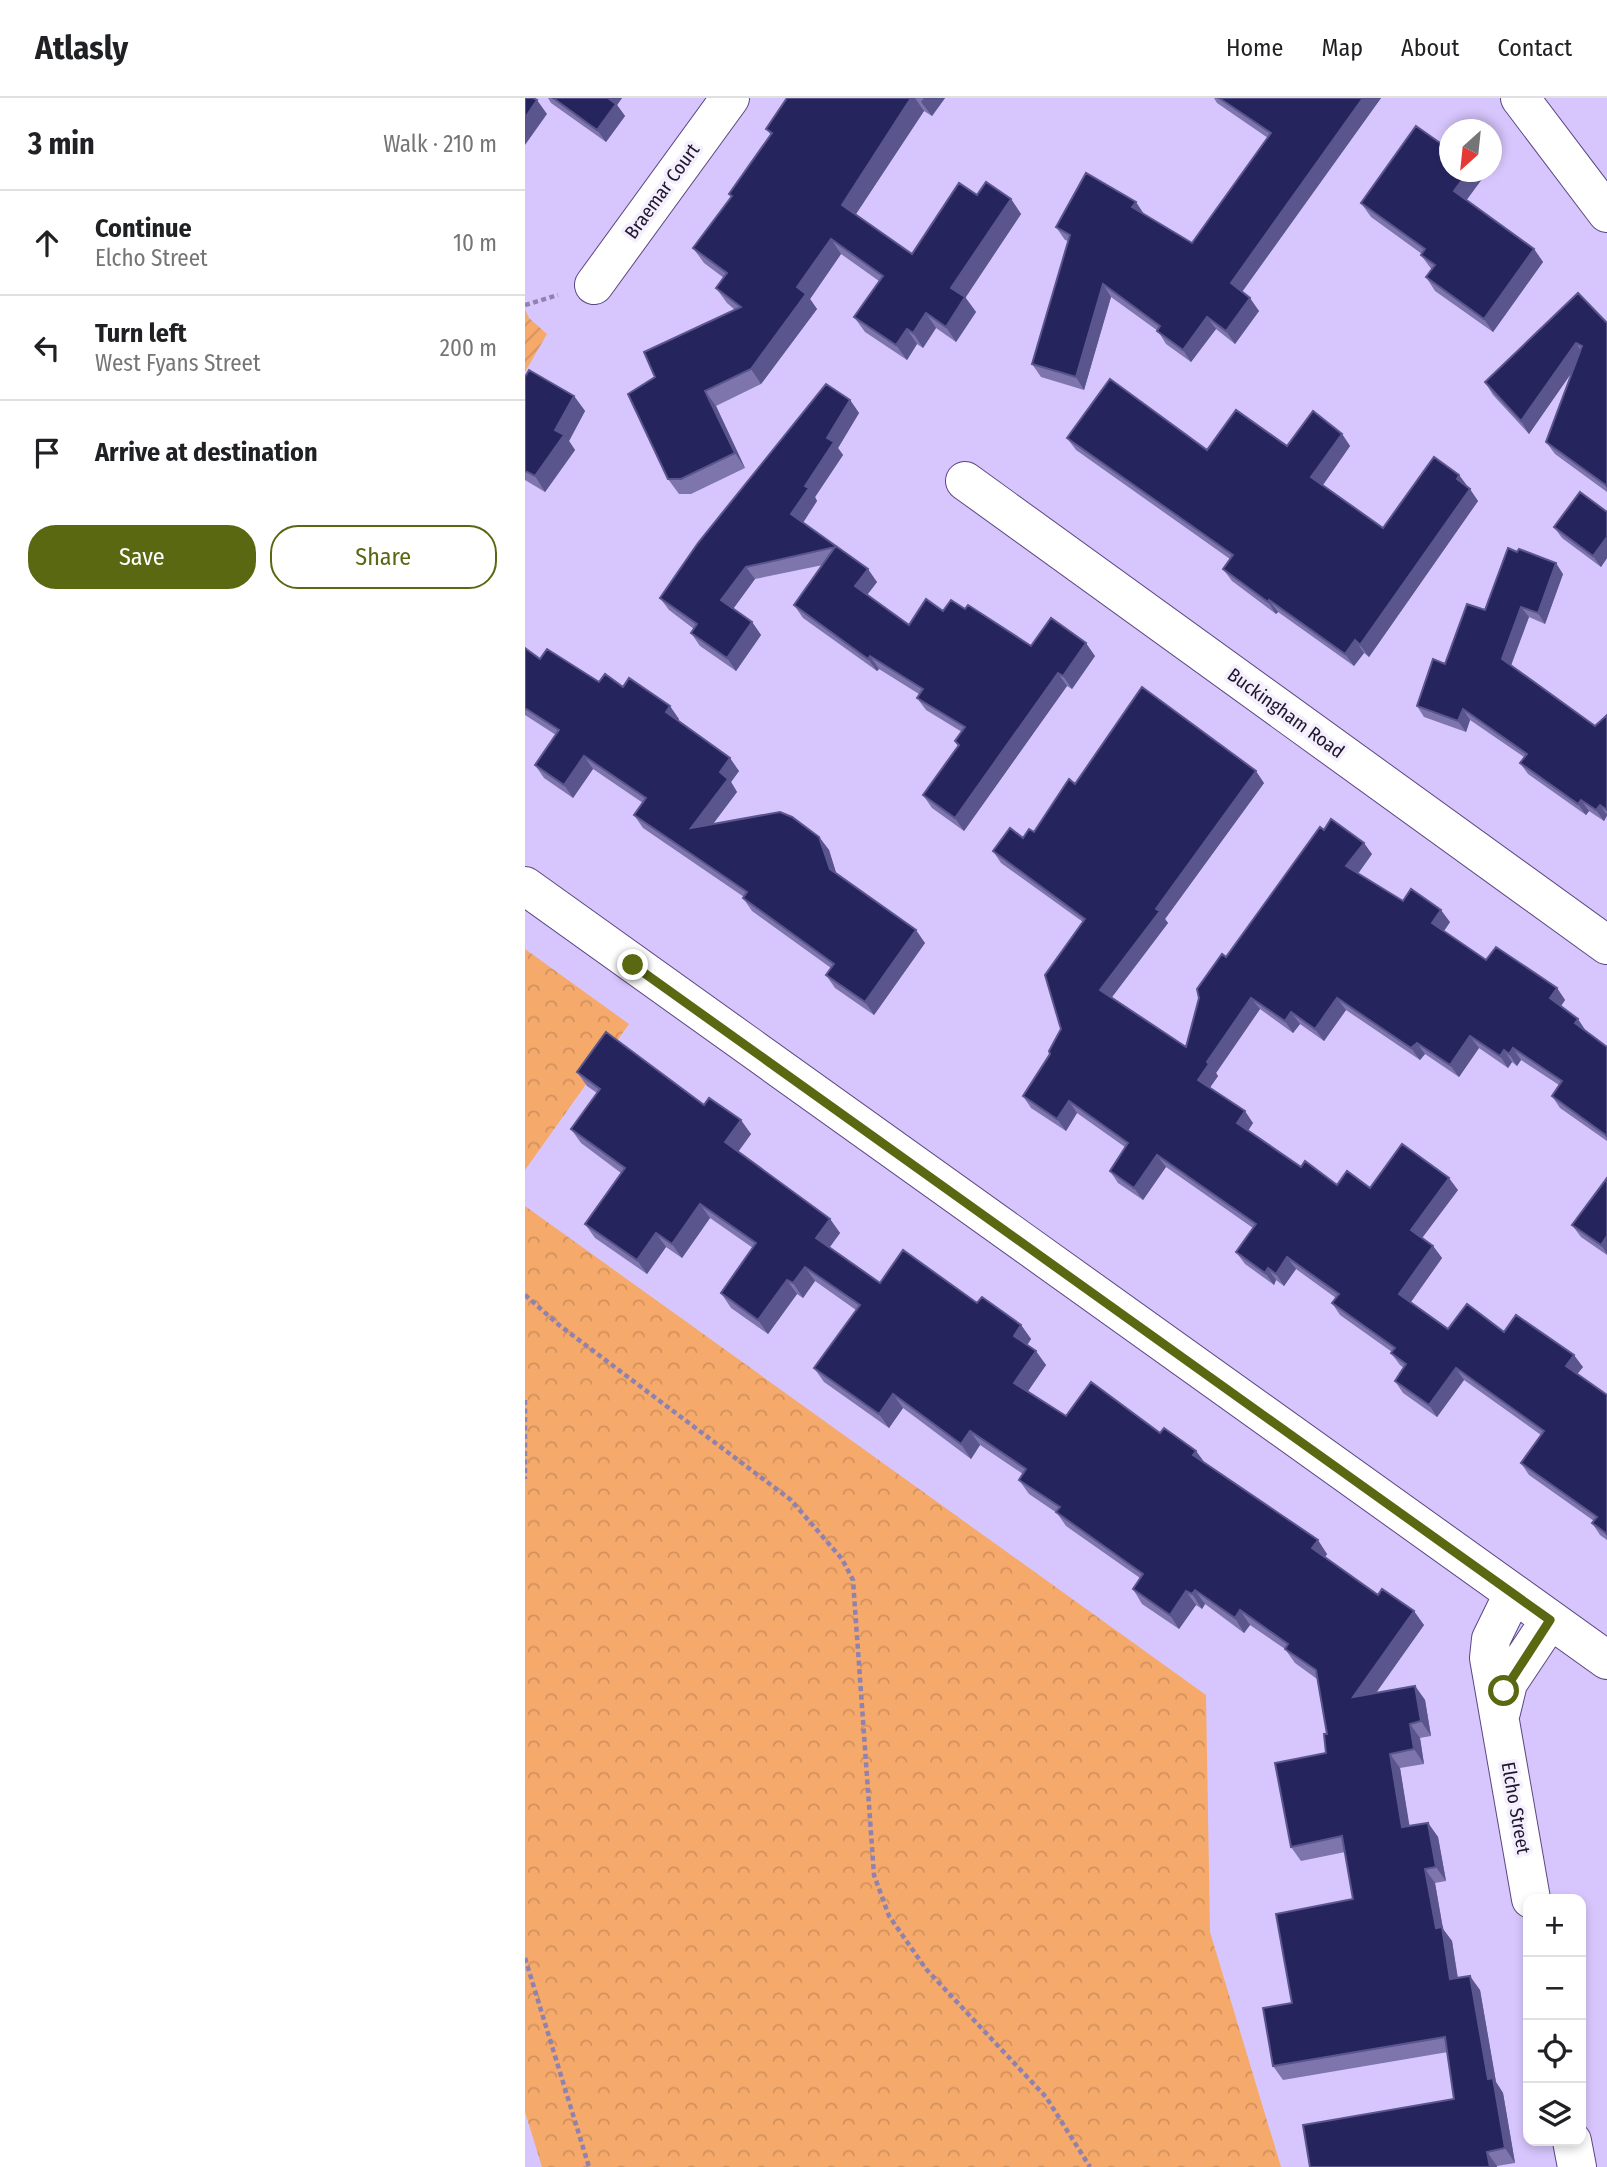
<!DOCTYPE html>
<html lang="en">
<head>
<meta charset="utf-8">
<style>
	:root { --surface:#fff; --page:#f2f2f2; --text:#202124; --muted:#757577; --line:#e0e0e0; --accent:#596811 }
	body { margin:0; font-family:"Fira Sans Condensed",sans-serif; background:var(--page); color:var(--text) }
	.controls { position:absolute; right:21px; bottom:21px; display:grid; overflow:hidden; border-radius:14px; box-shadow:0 4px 10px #0003 }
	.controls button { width:63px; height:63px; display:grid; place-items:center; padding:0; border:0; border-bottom:2px solid var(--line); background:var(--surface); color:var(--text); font:35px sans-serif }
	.compass { position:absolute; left:914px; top:21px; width:63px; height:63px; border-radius:50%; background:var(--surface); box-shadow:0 4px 10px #0003; rotate:207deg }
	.stop { position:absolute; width:21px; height:21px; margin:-16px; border:5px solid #596811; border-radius:50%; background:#fff }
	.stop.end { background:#596811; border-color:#fff; box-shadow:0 2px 7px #0008 }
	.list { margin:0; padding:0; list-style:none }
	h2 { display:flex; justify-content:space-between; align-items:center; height:91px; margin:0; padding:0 28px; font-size:30px }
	h2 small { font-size:23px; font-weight:400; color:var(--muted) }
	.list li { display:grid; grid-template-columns:46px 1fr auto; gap:21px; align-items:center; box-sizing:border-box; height:105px; padding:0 28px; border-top:2px solid var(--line) }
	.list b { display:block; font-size:26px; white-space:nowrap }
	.list p { margin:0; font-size:23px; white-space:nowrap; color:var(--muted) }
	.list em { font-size:23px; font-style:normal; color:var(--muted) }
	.actions { display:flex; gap:14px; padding:21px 28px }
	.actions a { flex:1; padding:16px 0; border:2px solid var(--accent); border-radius:28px; text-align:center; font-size:24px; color:var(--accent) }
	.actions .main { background:var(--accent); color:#fff }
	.icon { flex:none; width:38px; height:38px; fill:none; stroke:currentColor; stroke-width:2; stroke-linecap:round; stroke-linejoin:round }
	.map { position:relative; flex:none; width:1082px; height:2069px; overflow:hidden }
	header { display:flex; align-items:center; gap:42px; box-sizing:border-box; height:98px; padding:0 35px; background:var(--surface); border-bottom:2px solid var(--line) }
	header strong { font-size:33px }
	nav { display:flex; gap:38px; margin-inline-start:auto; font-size:24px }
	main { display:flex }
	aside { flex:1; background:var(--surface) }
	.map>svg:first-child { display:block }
	.park { fill:url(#park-crowns) }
	.garden { fill:url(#garden-furrows) }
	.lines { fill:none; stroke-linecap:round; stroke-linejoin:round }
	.minor-casing { stroke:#5c4682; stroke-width:40 }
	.tertiary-casing { stroke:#5c4682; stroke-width:40 }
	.path { stroke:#9082ae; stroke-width:4.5; stroke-dasharray:5 3.5; stroke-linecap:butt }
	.minor { stroke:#fff; stroke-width:38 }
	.tertiary { stroke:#fff; stroke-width:38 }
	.wall { fill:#7e75ad }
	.shaded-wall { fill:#5a558d }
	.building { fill:#25245d; stroke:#5a558d; stroke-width:2 }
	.route { stroke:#596811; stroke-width:9 }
	.labels { text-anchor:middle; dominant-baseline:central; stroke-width:7; stroke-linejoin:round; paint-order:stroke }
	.street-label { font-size:19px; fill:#201630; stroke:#f3effd }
</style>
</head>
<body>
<header>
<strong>Atlasly</strong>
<nav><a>Home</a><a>Map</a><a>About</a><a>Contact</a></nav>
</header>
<main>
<aside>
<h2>3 min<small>Walk · 210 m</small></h2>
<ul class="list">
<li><svg class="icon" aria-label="ahead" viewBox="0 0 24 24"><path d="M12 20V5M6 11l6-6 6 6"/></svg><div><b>Continue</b><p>Elcho Street</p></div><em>10 m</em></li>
<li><svg class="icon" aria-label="left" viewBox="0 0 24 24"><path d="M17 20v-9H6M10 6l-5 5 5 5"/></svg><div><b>Turn left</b><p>West Fyans Street</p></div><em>200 m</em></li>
<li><svg class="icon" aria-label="arrive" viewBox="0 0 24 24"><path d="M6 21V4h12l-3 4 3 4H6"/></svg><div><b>Arrive at destination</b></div></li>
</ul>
<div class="actions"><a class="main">Save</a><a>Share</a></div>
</aside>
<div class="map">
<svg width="1082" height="2069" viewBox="0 0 1082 2069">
	<defs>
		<pattern id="park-crowns" width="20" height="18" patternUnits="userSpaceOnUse" patternTransform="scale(1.75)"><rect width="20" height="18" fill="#f5a96b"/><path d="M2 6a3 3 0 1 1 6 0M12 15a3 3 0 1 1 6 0" fill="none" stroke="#d2915d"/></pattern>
		<pattern id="garden-furrows" width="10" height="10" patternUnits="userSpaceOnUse" patternTransform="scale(1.75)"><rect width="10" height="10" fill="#f5a96b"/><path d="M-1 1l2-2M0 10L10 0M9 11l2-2" fill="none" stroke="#d2915d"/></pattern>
	</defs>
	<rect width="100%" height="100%" fill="#d7c6fd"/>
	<!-- park -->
	<path class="park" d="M0,851L104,926L0,1072Z
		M0,1108L681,1597L685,1834L756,2069H17L0,2014Z"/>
	<!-- garden -->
	<path class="garden" d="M0,211L4,220L22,236L0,274Z"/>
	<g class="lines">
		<!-- minor casing -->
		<g class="minor-casing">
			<path id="minor" d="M995,0L1082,115
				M69,187L205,0
				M440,383L1082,847
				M988,1496L966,1541L964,1560L1006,1801
				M976,1614L983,1585L1025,1522
				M1047,2043L1052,2069"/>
		</g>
		<!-- tertiary casing -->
		<g class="tertiary-casing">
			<path id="tertiary" d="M0,788L1082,1562"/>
		</g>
		<!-- path -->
		<path class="path" d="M0,207L33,197
			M0,1197L34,1227L266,1402L317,1461L328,1482L349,1777L364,1818L401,1871L521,1999L565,2069
			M0,1302V1381
			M0,1860L64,2069"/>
		<!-- minor -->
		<use href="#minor" class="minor"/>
		<!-- tertiary -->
		<use href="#tertiary" class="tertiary"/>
	</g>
	<!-- wall -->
	<path class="wall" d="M23,0H97L92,7L100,18L81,44L26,5Z
		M262,0H420L407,18L399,13L331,116L387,156L452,97L486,101L496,116L440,199L451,214L431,244L411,230L398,250L392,246L382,262L340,234L329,219L354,183L316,156L285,201L292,211L236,286L191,308L220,370L166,396H154L143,381L130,279L210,212L202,205L191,190L199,180L179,165L168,150L206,99L204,96L246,37L241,31Z
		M689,0H856L717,194L734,213L710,246L691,231L666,264L641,246L633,233L586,199L559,292L516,279L507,266L543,143L540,142L531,129L619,116L667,145L743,40L692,5Z
		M957,81L941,102L1009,151L1018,164L968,234L910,193L901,179L907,172L896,157L897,156L846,119L836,105Z
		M1082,225V394L1030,356L1021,344L1047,274L1004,336L968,297L960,284Z
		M0,279L49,298L60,313L44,343L50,352L20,394L0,382Z
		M325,302L334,315L313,350L318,357L290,399L292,403L278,425L352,484L342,497L384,527L418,513L440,511L506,548L570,558L547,591L542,588L439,733L407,710L398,697L433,648L430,643L437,634L401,612L392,600L394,596L354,571L352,573L278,520L269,507L298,467L230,481L208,511L227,524L236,537L211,573L175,548L166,535L169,531L144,512L135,500Z
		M817,336L825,348L798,387L858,430L934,377L953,403L844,559L839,555L829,568L753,514L751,516L707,483L698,471L705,461L551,352L542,340L682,352L762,348Z
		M1082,414V460L1076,469L1037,440L1029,429Z
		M1038,476L1020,526L1004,519L986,568L1070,628L1082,617V718L1079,723L1064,713L1061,717L1003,676L995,665L999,659L945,622L941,634L899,619L892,608L960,512Z
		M0,550L15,561L74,584L98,589L154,621L153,623L214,673L206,684L212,694L188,726L294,739L304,752L311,775L400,845L349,917L310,890L301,877L306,870L227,813L218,800L219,799L118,730L109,717L118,705L68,671L48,700L19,680L10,667L31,637L0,617Z
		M739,685L640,821L643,825L587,899L661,949L701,859L847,756L833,775L878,803L925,824L919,833L961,862L1032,890L1040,902L1036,908L1061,933L1082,949V1043L1035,1010L1027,998L1034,987L996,962L992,968L987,964L983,970L954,950L934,979L900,956L895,962L821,912L799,943L775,926L768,935L735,911L691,975L693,978L685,989L728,1025L723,1033L776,1069L812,1087L845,1090L933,1092L897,1140L908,1148L917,1160L886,1204L923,1231L979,1234L1058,1269L1052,1276L1082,1297V1442L1075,1437L1067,1425L1069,1423L1004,1377L996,1365L1016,1337L939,1282L912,1319L878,1295L870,1283L879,1270L875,1267L866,1255L867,1254L815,1217L807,1205L811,1200L771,1171L759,1188L751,1182L749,1187L720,1166L711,1154L728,1130L641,1069L618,1102L593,1085L585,1073L600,1049L552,1015L541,1033L506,1010L498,998L525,956L536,931L558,824L476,765L468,753L509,734L550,686Z
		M52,974L179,1007L226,1036L213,1054L305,1121L315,1135L305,1149L355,1185L452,1205L496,1227L506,1241L502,1247L521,1267L503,1293L541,1318L635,1335L671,1353L680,1365L802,1456L800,1459L853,1497L899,1527L851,1595L890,1588L900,1602L906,1638L895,1640L899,1666L875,1670L884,1728L903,1725L913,1739L921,1783L910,1785L918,1831L927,1843L933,1880L955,1892L971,1984L978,1995L990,2065L972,2068V2069H785L929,2001L923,1954L758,1982L748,1968L767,1905L828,1801L820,1754L776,1763L766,1749L801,1655L802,1636L792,1581L770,1565L760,1551L725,1527L719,1535L680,1506L677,1511L671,1507L654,1531L617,1506L608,1491L615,1480L541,1428L532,1415L504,1396L494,1382L498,1376L455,1347L446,1361L378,1310L364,1330L299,1284L289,1270L331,1212L290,1183L278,1200L272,1196L243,1236L206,1210L196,1195L228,1150L185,1120L157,1160L141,1149L122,1176L70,1140L60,1126L96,1075L56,1045L46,1031L72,995L62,988Z
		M1082,1080V1157L1056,1139L1047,1127Z"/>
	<!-- shaded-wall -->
	<path class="shaded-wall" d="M82,0H97L92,7L100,18L81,44L72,32Z
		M386,0H390L399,13L327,122L317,107Z
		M399,0H420L407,18L396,4Z
		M838,0H856L714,198L706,185Z
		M12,2L22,16L0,47V20Z
		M943,74H951L957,81L938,107L929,93Z
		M486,101L496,116L437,205L426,190Z
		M611,104L619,116L607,109Z
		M306,141L316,156L285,201L292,211L236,286L226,271L272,189Z
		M1009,151L1018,164L968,234L959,221Z
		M578,186L586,199L559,292L551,279Z
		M440,199L451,214L431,244L421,229Z
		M725,200L734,213L710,246L701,233Z
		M401,215L411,230L398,250L388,235Z
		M682,219L691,231L666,264L658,252Z
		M382,231L392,246L382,262L371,247Z
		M1051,245L1059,257L1004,336L996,323Z
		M180,293L191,308L220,370L210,355Z
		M49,298L60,313L44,343L50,352L20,394L10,378L30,332Z
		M325,302L334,315L313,350L318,357L290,399L292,403L275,429L266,416L302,340Z
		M817,336L825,348L795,391L786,379Z
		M934,377L943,389L932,381Z
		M945,391L953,403L844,559L835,547Z
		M1082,439V460L1076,469L1068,458Z
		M1031,465L1038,476L1020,526L1013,515Z
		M221,469L230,481L205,515L196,502Z
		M343,471L352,484L339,501L330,488Z
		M744,502L753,514L751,516L743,504Z
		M996,509L1004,519L984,572L977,561Z
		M227,524L236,537L211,573L202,560Z
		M830,542L839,555L829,568L820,556Z
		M561,545L570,558L547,591L538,578Z
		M345,558L354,571L352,573L343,561Z
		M533,575L542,588L439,733L430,720Z
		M145,608L154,621L150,627L141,614Z
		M938,611L945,622L941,634L933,623Z
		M59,658L68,671L48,700L39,687Z
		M205,660L214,673L206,684L212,694L175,743L166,730L195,674Z
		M731,673L739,685L640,821L643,825L584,903L575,892L631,811Z
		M1056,702L1064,713L1061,717L1053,706Z
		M1075,707L1082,717L1079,723L1071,712Z
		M294,739L304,752L314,784L305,771Z
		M839,745L847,756L830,780L821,768Z
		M916,812L925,824L916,837L907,825Z
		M391,832L400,845L349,917L340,904Z
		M1032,890L1040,902L1033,912L1025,900Z
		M726,900L735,911L691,975L693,978L682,994L673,982L682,964Z
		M812,900L821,912L799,943L790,931Z
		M766,914L775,926L768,935L760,923Z
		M1053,921L1061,933L1058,937L1050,925Z
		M945,938L954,950L934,979L925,967Z
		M892,945L900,956L895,962L886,950Z
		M988,950L996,962L992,968L984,956Z
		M979,952L987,964L983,970L975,958Z
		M544,1003L552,1015L541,1033L532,1021Z
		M720,1013L728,1025L720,1037L712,1025Z
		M216,1022L226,1036L210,1058L200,1044Z
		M632,1057L641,1069L618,1102L609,1090Z
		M924,1080L933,1092L894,1144L886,1132Z
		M175,1106L185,1120L157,1160L147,1146Z
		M305,1121L315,1135L301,1154L291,1140Z
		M131,1135L141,1149L122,1176L112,1162Z
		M1082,1138V1156L1076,1147Z
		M908,1148L917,1160L883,1208L874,1196Z
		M762,1159L771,1171L759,1188L751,1176Z
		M280,1169L290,1183L278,1200L268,1185Z
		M743,1170L751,1182L749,1187L740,1175Z
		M262,1182L272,1196L243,1236L233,1222Z
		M496,1227L506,1241L499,1252L489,1238Z
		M511,1253L521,1267L499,1299L489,1285Z
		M1049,1257L1058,1269L1049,1280L1041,1268Z
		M931,1270L939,1282L912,1319L904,1307Z
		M368,1296L378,1310L364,1330L354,1316Z
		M445,1333L455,1347L446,1361L436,1346Z
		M671,1353L681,1367L668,1357Z
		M793,1442L802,1456L797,1464L787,1450Z
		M670,1492L680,1506L677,1511L667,1496Z
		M661,1493L671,1507L654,1531L645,1517Z
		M715,1512L725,1527L719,1535L710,1520Z
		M889,1513L899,1527L838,1613L828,1599Z
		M890,1588L900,1602L906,1638L896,1623Z
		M885,1626L895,1640L899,1666L889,1651Z
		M865,1656L875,1670L887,1743L877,1729Z
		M903,1725L913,1739L921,1783L911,1769Z
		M900,1771L910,1785L918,1831L927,1843L935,1896L925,1881L911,1830Z
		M945,1878L955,1892L971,1984L978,1995L990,2065L980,2050L963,1981Z
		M962,2054L972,2068V2069H965Z"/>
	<!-- building -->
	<path class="building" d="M0,0H8L12,2L0,20Z
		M28,0H83L91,6L72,32Z
		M262,0H386L317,107L387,156L434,85L452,97L461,84L486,101L426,190L440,199L421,229L401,215L388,235L382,231L371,247L329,219L358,178L306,141L272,189L281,196L226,271L180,293L210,355L156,381H143L103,296L130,279L119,254L216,209L191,190L202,175L168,150L207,98L204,96L247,35L241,31Z
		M694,0H838L706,185L725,200L701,233L682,219L658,252L632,233L635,228L578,186L551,279L507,266L545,137L531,129L561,75L611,104L607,109L667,145L746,35Z
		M891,28L925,52V74H943L929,93L1009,151L959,221L901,179L910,167L896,157L900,151L836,105Z
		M1053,195L1082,225V388L1021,344L1057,248L1051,245L996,323L960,284Z
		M4,272L49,298L30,332L39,337L10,378L0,373V279Z
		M585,281L682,352L711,312L762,348L788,313L817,336L786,379L858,430L909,359L934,377L932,381L945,391L835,547L830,542L820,556L744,502L743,504L698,471L708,457L542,340Z
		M301,286L325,302L302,340L309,344L280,388L284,390L266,416L343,471L330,488L384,527L401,501L418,513L426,502L440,511L443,507L506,548L526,520L561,545L538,578L533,575L430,720L398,697L434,647L430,643L440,629L392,600L398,591L345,558L343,561L269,507L310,449L221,469L196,502L227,524L202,560L166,535L172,526L135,500L173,445Z
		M1055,394L1082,414V439L1068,458L1029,429Z
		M983,450L992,454L994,451L1031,465L1013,515L996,509L977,561L1070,628L1082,617V712L1075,707L1071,712L1056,702L1053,706L995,665L1002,656L938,611L933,623L892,608L908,561L920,566L942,506L960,512Z
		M0,550L15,561L22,551L74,584L80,576L98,589L104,580L145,608L141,614L205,660L195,674L203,681L166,730L255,714L267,719L294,739L305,771L391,832L340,904L301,877L309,866L218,800L222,794L109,717L121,700L59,658L39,687L10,667L34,632L0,610Z
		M617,589L731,673L631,811L635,813L575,892L661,949L674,900L672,891L697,856L701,859L795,729L799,732L806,721L839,745L821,768L878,803L886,791L916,812L907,825L961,862L971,849L1032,890L1025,900L1053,921L1050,925L1082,949V1038L1027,998L1037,983L988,950L984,956L979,952L975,958L945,938L925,967L892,945L886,950L812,900L790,931L766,914L760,923L726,900L682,964L684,966L673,982L720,1013L712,1025L776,1069L780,1063L812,1087L822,1073L845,1090L877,1046L924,1080L886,1132L908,1148L874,1196L923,1231L942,1206L979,1234L991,1217L1049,1257L1041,1268L1082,1297V1436L1067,1425L1072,1419L996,1365L1019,1333L931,1270L904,1307L870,1283L881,1266L866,1255L870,1250L807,1205L814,1196L762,1159L751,1176L743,1170L740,1175L711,1154L731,1126L632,1057L609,1090L585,1073L603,1045L544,1003L532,1021L498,998L525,956L524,953L536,931L520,877L560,821L468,753L485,730L498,740L504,731L509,734L544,681L550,686Z
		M81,934L179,1007L184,1000L216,1022L200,1044L305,1121L291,1140L355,1185L378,1152L452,1205L457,1199L496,1227L489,1238L511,1253L489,1285L541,1318L566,1284L635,1335L639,1330L671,1353L668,1357L793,1442L787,1450L853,1497L857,1491L889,1513L828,1599L890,1588L896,1623L885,1626L889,1651L865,1656L877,1729L903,1725L911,1769L900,1771L911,1830L917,1829L925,1881L945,1878L963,1981L968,1980L980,2050L962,2054L965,2069H785L778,2027L929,2001L920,1939L748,1968L738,1910L767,1905L751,1816L828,1801L817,1738L766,1749L750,1665L801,1655L799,1636H802L791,1572L760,1551L763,1546L715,1512L710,1520L670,1492L667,1496L661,1493L645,1517L608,1491L618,1476L531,1414L535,1409L494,1382L501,1371L445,1333L436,1346L368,1296L354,1316L289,1270L335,1207L280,1169L268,1185L262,1182L233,1222L196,1195L231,1145L175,1106L147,1146L131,1135L112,1162L60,1126L100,1070L46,1031L75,991L52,974Z
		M1082,1080V1138L1076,1147L1047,1127Z"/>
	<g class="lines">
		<!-- route -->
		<path class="route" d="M108,867L1025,1522L979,1593"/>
	</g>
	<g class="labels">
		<!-- street labels -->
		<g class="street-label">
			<text transform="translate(137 93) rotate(-54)">Braemar Court</text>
			<text transform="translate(761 615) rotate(36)">Buckingham Road</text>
			<text transform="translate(991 1710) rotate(80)">Elcho Street</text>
		</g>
	</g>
</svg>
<div class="controls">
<button>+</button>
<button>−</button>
<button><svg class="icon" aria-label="locate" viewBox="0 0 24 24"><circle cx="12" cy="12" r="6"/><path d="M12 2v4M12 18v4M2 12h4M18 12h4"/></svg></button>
<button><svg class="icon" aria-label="layers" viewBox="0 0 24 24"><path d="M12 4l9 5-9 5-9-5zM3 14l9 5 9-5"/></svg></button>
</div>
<svg class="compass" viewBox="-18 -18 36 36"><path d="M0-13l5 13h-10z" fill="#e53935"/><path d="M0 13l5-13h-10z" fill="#757577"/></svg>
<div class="stop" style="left:979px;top:1593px"></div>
<div class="stop end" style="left:108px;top:867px"></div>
</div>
</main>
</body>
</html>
